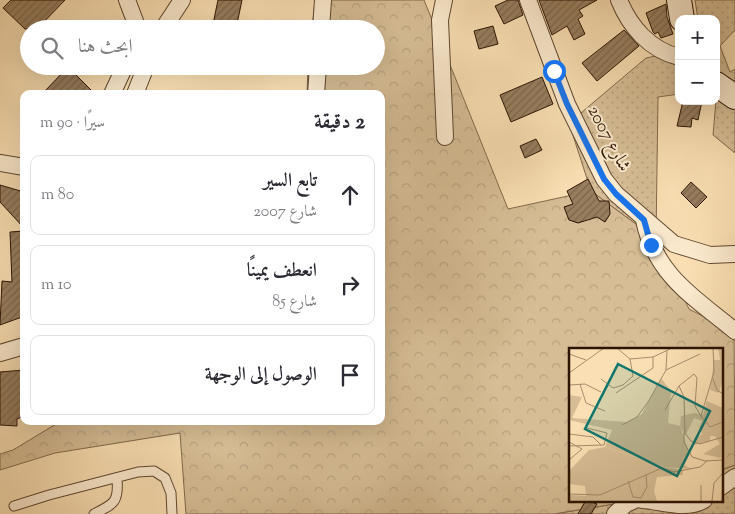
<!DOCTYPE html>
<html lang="ar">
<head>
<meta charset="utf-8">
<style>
	:root { --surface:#fff; --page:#f7f7f7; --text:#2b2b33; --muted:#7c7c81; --line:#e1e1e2 }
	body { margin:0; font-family:"Sorts Mill Goudy",Amiri,serif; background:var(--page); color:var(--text); direction:rtl }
	.controls { position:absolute; right:15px; top:15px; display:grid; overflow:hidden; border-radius:10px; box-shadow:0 5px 20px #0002 }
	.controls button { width:45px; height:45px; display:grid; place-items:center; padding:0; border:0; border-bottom:1px solid var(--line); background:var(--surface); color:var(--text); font:25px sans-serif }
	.stop { position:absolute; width:15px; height:15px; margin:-11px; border:4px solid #1a73e8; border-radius:50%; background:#fff }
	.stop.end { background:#1a73e8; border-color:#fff; box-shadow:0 1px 5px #0008 }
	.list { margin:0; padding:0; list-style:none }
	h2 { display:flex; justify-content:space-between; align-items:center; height:65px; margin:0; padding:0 20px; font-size:21px }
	h2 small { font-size:16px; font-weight:400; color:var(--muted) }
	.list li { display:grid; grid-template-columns:32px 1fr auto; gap:15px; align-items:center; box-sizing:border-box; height:80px; margin:0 10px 10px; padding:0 10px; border:1px solid var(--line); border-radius:10px }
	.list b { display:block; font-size:19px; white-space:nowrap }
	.list p { margin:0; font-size:16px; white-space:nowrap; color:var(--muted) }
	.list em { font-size:16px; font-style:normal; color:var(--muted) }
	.icon { flex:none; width:28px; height:28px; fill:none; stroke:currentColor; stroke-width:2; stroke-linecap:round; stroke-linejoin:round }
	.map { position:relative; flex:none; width:735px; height:514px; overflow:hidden; direction:ltr }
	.search { position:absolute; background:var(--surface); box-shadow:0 5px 20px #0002; left:20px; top:20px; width:365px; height:55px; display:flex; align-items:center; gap:12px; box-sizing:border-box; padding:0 18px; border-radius:28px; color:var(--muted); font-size:19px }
	.panel { position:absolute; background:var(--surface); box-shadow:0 5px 20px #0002; left:20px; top:90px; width:365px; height:335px; border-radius:10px; direction:rtl }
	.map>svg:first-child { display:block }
	.grass { fill:url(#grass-dots); stroke:#82694c }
	.forest { fill:url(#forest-crowns); stroke:#82694c }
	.building { fill:url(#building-hatch); stroke:#2d1504 }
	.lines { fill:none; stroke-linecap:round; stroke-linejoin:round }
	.service-casing { stroke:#604830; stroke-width:11 }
	.minor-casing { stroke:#604830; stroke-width:18 }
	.secondary-casing { stroke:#2d1504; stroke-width:26 }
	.service { stroke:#fbeace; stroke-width:9 }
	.minor { stroke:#fbeace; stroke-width:16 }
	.secondary { stroke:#fbeace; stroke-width:24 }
	.route { stroke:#1a73e8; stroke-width:6 }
	.labels { text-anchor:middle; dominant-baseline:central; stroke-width:4; stroke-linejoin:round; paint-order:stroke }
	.street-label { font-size:18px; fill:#2d1504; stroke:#fbeace }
	.inset-road { fill:none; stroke:#a78e6d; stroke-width:1 }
	.view { fill:#0f766e; fill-opacity:0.15; stroke:#0f766e; stroke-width:2.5 }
	.inset-edge { fill:none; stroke:#2d1504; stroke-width:2.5 }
</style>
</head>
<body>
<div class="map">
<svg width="735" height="514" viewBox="0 0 735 514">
	<defs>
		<pattern id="grass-dots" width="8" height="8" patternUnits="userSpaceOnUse" patternTransform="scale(1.25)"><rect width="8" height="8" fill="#d6bd95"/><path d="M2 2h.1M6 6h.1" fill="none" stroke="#b8a27f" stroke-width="1.8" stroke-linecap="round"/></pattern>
		<pattern id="forest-crowns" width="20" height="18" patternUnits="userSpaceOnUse" patternTransform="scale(1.25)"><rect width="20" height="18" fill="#d6bd95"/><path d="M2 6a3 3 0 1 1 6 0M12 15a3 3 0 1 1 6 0" fill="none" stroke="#b8a27f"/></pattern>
		<pattern id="building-hatch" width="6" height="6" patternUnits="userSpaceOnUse" patternTransform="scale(1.25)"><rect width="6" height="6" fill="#977e5f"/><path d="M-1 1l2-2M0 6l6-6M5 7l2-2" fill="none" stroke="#7c664c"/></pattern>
	</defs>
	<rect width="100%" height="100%" fill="#f9dfb3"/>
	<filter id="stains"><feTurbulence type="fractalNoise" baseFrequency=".004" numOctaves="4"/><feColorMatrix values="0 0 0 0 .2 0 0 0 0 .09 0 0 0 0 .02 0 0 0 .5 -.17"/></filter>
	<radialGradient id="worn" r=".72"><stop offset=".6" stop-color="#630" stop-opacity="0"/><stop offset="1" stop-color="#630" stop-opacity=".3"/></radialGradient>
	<!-- grass -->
	<path class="grass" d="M695,0H735V30L720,46L730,72L735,69V153L713,135L716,101V19H698Z
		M679,51V94L658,97L656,239L591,191L569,123L646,58Z
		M735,465V514H554L638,500H721V470Z"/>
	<!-- forest -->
	<path class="forest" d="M315,0H424L508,209L591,191L656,239L689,309L734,332L735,465L721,470V349H570V500H638L554,514H186L180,433L55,453L0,470V454L13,450L61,421H381V94H307L308,66H376V29H312Z"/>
	<!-- building -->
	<path class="building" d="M11,0H65L37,29H25L3,8Z
		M218,0H242L236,29H212Z
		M508,0H518L523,15L504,24L495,6Z
		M539,0H597L579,10L583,16L578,19L585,34L574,40L567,26L552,35Z
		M666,4L667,17L673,34L661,38L658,32L655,34L653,32L646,13Z
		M493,26L498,44L479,49L474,31Z
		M624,30L639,46L597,81L582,63Z
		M68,67L95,94H42Z
		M542,77L553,104L511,122L500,95Z
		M683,101H702L698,120L692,118L691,127L677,126Z
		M536,139L542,150L525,158L520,146Z
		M588,179L599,201H609L610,214L605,222L597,217L578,223L569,220L564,207L573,204L567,191Z
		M691,182L707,197L696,208L681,193Z
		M0,185L24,192V228L0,202Z
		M24,231V313L22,317L0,325L2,281L12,282L10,232Z
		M24,370V416L17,419V426L0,425V372Z
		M586,500L597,504L591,514H578Z"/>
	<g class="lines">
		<!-- service casing -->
		<g class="service-casing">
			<path id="service" d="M14,506L49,495L138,472L154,471L165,478L171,493L172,514
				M94,514C114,504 119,502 117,479"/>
		</g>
		<!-- minor casing -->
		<g class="minor-casing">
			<path id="minor" d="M127,0L138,29
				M444,0L440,20L445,137
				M528,0L567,104L604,179L616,194L674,244L710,255L735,254
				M619,0C630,27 650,50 679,57
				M163,29L182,0
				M321,29L323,0
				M112,94L125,66
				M135,94L146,66
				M316,94L318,66
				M0,163L24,167
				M644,220C655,275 695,298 735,331
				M0,353L24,346
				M721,487L735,477
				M642,500C661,501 686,511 704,500
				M615,514L626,504L635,500"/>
		</g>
		<!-- secondary casing -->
		<g class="secondary-casing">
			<path id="secondary" d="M679,0L682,19
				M716,84L735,97"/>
		</g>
		<!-- service -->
		<use href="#service" class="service"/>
		<!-- minor -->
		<use href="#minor" class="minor"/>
		<!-- secondary -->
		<use href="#secondary" class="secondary"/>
	</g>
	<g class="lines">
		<!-- route -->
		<path class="route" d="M554,71L567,104L604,179L616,194L644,220L651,245"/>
	</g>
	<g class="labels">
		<!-- street labels -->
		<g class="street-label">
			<text transform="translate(608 139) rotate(62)">شارع 2007</text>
		</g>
	</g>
	<!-- overview -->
	<g transform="translate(569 348)">
		<rect width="154" height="154" fill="#f9dfb3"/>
		<path d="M149,0H154V30L150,45L141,42L145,12H151ZM138,53L154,60L152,110L134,106L151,96L146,88H141V93L125,97V92L133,86L130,79L133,73L125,70L116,88L111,78L112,68L126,65L134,67ZM36,99L95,119L114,122V127L88,129L85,143L88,153H0V147L17,148L16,138L0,136V123L20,102Z" fill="#d6bd95"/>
		<path d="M92,30L102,43L99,75L111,78L120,105L115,117L122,121L96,119L36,99L43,82L0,72V47L13,49L3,70L58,74L73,66Z" fill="#d6bd95"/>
		<path class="inset-road" d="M48,0L61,11L84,9L103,0M144,0L145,24L132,68L141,79L154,74M0,6L17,12M97,22L131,6M0,25L35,0M32,31L44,40L54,37L64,28L61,11M144,31L148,42L154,46M11,36L17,55L36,63M0,37L16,36L32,44M47,45L84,20V9M96,62L110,38M132,68L126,58L128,30L125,26L110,38L115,49L116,85L122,93L131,96L154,89M53,77L68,69L79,54L97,22L98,3M115,85V94L123,109L136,113L154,112M0,86L24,89L32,97M0,94L13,101L0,112M0,98L35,97L38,85L18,80M59,133L64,149L72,150L78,139L77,126M132,137V153M0,146L31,147L93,120L105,124L131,119L138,113M143,153L145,135L154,125M153,153L154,127"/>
		<path class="view" d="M49,16L141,63L108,128L16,81Z"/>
		<rect width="154" height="154" class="inset-edge"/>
	</g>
	<rect width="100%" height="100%" filter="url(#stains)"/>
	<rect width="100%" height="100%" fill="url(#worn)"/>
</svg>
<div class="controls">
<button>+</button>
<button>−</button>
</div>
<div class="stop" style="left:554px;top:71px"></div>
<div class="stop end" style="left:651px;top:245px"></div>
<div class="search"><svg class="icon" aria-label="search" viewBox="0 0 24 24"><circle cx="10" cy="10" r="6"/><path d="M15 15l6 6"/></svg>ابحث هنا</div>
<section class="panel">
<h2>2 دقيقة<small>سيرًا · 90 m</small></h2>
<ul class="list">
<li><svg class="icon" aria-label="ahead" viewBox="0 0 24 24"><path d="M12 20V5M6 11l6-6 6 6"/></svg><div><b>تابع السير</b><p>شارع 2007</p></div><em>80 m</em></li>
<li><svg class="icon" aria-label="right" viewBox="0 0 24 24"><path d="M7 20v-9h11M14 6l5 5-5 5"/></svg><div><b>انعطف يمينًا</b><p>شارع 85</p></div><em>10 m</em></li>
<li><svg class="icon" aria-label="arrive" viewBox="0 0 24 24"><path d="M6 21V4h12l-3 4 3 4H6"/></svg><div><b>الوصول إلى الوجهة</b></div></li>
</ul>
</section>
</div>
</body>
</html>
